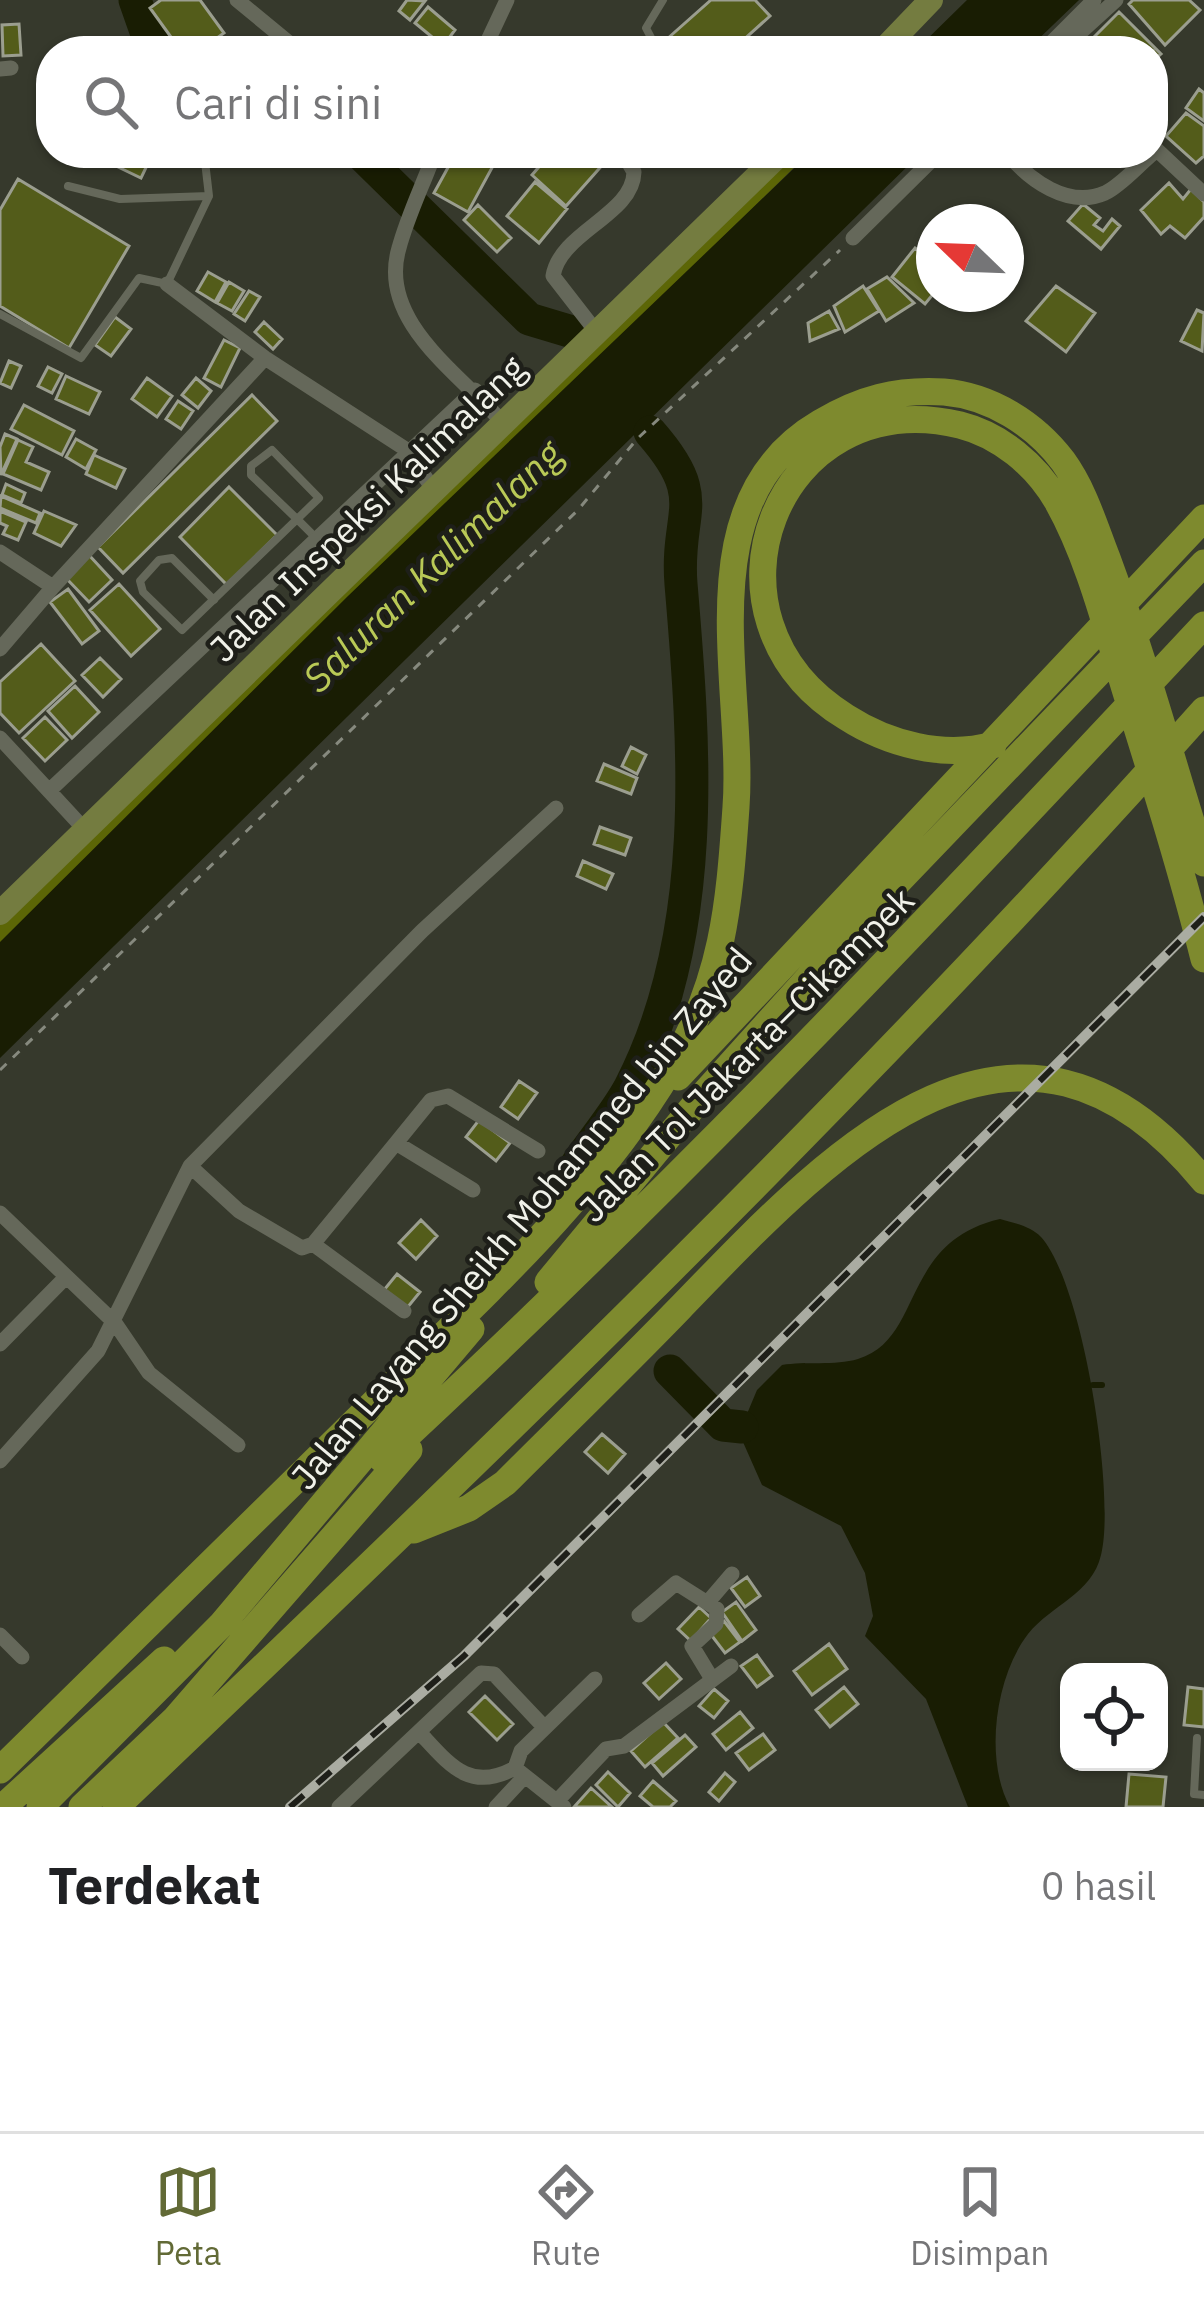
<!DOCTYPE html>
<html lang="id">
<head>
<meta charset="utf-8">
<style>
	:root { --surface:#fff; --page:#f6f6f6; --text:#202124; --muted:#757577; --line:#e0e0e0; --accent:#626a36 }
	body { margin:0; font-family:"IBM Plex Sans",sans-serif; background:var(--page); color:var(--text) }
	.controls { position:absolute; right:36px; bottom:36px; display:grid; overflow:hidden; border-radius:24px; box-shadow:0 3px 9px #0004 }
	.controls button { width:108px; height:108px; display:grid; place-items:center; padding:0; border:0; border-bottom:3px solid var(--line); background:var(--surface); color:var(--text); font:60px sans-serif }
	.compass { position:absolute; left:916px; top:204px; width:108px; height:108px; border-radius:50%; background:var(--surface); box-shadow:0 3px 9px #0004; rotate:293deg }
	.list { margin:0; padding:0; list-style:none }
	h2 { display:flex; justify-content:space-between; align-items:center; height:156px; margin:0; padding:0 48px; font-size:51px }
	h2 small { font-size:39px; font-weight:400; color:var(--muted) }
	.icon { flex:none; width:66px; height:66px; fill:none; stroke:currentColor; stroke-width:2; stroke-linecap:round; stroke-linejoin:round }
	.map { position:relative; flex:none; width:1204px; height:1807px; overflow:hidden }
	.search { position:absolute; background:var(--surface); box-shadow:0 3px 9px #0004; left:36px; right:36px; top:36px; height:132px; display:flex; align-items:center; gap:30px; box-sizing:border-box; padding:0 42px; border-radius:48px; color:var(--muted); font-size:45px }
	.sheet { height:324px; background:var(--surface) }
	nav { display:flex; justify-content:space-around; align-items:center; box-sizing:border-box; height:168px; border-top:3px solid var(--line); background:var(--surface); font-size:33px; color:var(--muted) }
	nav a { display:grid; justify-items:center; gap:6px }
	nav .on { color:var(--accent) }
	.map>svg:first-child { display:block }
	.green { fill:#5c6606 }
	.water { fill:#191d03 }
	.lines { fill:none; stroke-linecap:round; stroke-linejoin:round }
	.stream { stroke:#191d03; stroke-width:6 }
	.river { stroke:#191d03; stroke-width:33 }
	.building { fill:#535c1a; stroke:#9b9e8f; stroke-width:3 }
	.path { stroke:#86897e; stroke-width:3; stroke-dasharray:9 9; stroke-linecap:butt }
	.service { stroke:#65685a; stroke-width:8 }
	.minor { stroke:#65685a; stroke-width:15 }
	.primary { stroke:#747c40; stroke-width:24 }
	.motorway { stroke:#7e8a2e; stroke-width:27 }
	.rail-casing { stroke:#aaaca2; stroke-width:10 }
	.rail { stroke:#1e1f19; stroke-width:6; stroke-dasharray:18; stroke-linecap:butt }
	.labels { text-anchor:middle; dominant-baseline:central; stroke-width:9; stroke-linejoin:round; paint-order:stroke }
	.street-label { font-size:36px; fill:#f0f1e9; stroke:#1e1f19 }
	.water-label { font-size:39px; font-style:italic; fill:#b9c956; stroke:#1e1f19 }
</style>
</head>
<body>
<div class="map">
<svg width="1204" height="1807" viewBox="0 0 1204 1807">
	<rect width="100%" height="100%" fill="#36392c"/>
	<!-- green -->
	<path class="green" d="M781,153H809L0,944V913Z"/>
	<!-- water -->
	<path class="water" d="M967,0H1079L1026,51H915Z
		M810,153H921L0,1058V942L348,596Z
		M1000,1219C1014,1223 1031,1226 1041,1237C1083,1283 1116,1495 1101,1555C1092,1594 1051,1605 1028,1634C995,1677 984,1760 1010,1807H968L926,1699L865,1636L873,1616L865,1573L841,1526L762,1485L739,1433L757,1390L782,1365C805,1361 835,1366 858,1359C924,1339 900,1242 1000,1219Z"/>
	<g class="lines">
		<!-- stream -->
		<path class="stream" d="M1093,1385H1102"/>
		<!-- river -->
		<path class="river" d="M135,0L148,37L162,51
			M360,153L529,319L569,331
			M573,1170C591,1142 615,1115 630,1087C709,934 695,748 681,584C675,510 710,500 650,432
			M670,1371L723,1425L742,1427"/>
	</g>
	<!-- building -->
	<path class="building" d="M161,0H200L224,33L199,51H181L150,8Z
		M407,0L425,1L410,20L399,11Z
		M711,0H755L770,16L731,51H678L667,39Z
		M1133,0H1189L1200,10L1165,45L1129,4Z
		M428,7L455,30L443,46L415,23Z
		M1119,12L1161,54L1153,61V51H1101L1091,40Z
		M19,24L21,55L3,56L2,25Z
		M1199,89L1204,93V121L1186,108Z
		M1186,113L1204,126V156L1196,163L1166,136Z
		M89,153H153L141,178Z
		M456,153H500L468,212L434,193Z
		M551,153H596L605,162L566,206L532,175Z
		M18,179L129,246L69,348L0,306V210Z
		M535,182L567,209L539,243L507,216Z
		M1169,183L1183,199L1191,189L1204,202V217L1185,238L1170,226L1161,234L1141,210Z
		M1083,204L1100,218L1094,225L1103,231L1112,219L1120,226L1101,249L1068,221Z
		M478,205L511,238L497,252L464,220Z
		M915,248L934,263V293L925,304L892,277Z
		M208,272L226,282L215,302L197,291Z
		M887,277L914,303L886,321L867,289Z
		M229,282L244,291L232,311L217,303Z
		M863,286L879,311L845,332L834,306Z
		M1056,286L1095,313L1066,352L1026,321Z
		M249,291L260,297L245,321L234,314Z
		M1197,310L1204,313L1202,351L1181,341Z
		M829,311L839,329L810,341L808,323Z
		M115,317L131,329L111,356L95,345Z
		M264,322L282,339L273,349L255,332Z
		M224,340L240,348L221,387L204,378Z
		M9,361L21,366L11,388L0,383Z
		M48,367L62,374L52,393L38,386Z
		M66,376L100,392L89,414L56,399Z
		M147,378L172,396L157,417L132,399Z
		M196,378L211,391L198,408L182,395Z
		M252,395L277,421L123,573L98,547Z
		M178,401L193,411L181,429L166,419Z
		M24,405L74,431L62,455L11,429Z
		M5,434L17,439L1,475L0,447Z
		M76,439L96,450L86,469L66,457Z
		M18,440L33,447L26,462L49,472L41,490L3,474Z
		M94,455L125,469L116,488L86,474Z
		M6,484L25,493L21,503L2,495Z
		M229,487L277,535L227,585L180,537Z
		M1,496L40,513L36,523L0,508Z
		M0,511L26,522L18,540L3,534L7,526L0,523Z
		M44,511L76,525L61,546L34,533Z
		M88,554L112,580L89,602L65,577Z
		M119,584L160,629L131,656L90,610Z
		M68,589L99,631L82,644L50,602Z
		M41,644L75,681L19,733L0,713V682Z
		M100,658L121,679L103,697L82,675Z
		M75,686L99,712L72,738L48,711Z
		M45,717L67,740L45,761L23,738Z
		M631,747L646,755L637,774L622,766Z
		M604,764L637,778L631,794L597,781Z
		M600,827L631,838L625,855L594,844Z
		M583,861L613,874L606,889L577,876Z
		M519,1081L537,1093L518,1119L501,1107Z
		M479,1120L510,1143L496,1161L466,1137Z
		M421,1220L437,1236L416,1259L399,1243Z
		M397,1274L420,1292L407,1308L384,1290Z
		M602,1434L625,1454L608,1473L585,1452Z
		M747,1577L760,1596L745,1607L731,1588Z
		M736,1602L756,1630L742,1641L722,1612Z
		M699,1607L711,1618L691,1641L678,1629Z
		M724,1621L740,1642L725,1653L709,1632Z
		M829,1644L847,1669L812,1695L794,1671Z
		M757,1655L772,1676L757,1687L741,1666Z
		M666,1663L681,1679L659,1699L644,1683Z
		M844,1687L858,1704L830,1727L816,1710Z
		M1188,1687L1204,1689V1727L1184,1725Z
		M714,1689L728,1701L714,1718L699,1706Z
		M485,1696L513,1724L497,1740L469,1712Z
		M740,1712L753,1728L726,1750L713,1734Z
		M663,1722L678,1738L645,1767L631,1751Z
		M763,1734L775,1750L749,1770L736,1753Z
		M685,1735L696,1747L663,1776L652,1763Z
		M608,1772L630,1793L618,1807L596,1785Z
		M725,1773L735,1782L719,1801L709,1792Z
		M1129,1774L1166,1777L1163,1807H1126Z
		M653,1781L676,1801L670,1807H653L640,1796Z
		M591,1788L612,1807H574Z"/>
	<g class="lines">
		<!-- path -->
		<path class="path" d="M0,1070L578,510L637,439L840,250"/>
		<!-- service -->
		<path class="service" d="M658,51L646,28L663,0
			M68,186L120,199L209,196
			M0,314L81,358L139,278L167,284L209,196L204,153
			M214,600L172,558L159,560L140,581L143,592L182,630L319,498L272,450L251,466V475L299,521L348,570
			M1197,1738L1194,1794L1204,1795"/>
		<!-- minor -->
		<path class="minor" d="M237,0L299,51
			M483,51L507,0
			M1043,51L1094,0
			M1060,51L1116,0
			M0,69L11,68
			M424,153L432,160C421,189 407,218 399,248C377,322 462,375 504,424
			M1007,153C1029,180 1068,209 1105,193C1122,185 1141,162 1157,150L1204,194
			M853,238L939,153
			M167,284L265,358L407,450L433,489
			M598,334L553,276C560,232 633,215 634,172L623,153
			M0,552L53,587L0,649
			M53,587L265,358
			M0,738L87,832
			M51,789L475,390
			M396,1143L431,1100L448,1096L538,1151
			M190,1166L239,1211L302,1248L313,1244L396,1143L473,1190
			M0,1213L115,1323L149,1373L238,1445
			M313,1244L404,1311
			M0,1344L66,1277
			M0,1461L98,1351L190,1166L422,931L556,808
			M708,1602L732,1574
			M639,1615L676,1583L717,1609L716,1624L692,1646L712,1679
			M0,1635L22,1657
			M419,1732C449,1764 469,1793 515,1768L521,1751L595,1679
			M515,1768L564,1807
			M557,1801L606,1749L624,1746L731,1666
			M339,1807L481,1673L494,1674L544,1727
			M496,1807L525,1776"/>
		<!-- primary -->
		<path class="primary" d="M882,51L931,0
			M0,913L781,153"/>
		<!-- motorway -->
		<path class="motorway" d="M993,745C944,759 888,744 846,717C685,618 776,381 960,425C1000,435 1036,465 1057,501C1089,558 1106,627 1125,689C1153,779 1181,868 1204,959
			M678,1077L1204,518
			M548,1282L702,1096L849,933L1204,563
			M382,1459C669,1194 937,911 1204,625
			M414,1530L469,1508L505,1483C563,1425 623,1367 680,1308C827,1156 1015,951 1204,1181
			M0,1770C127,1645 254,1520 381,1396C485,1294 596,1194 671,1068C723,979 729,908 736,807C745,683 685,502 820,423C860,399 897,389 944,392C991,396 1035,424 1063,461C1084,490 1094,525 1107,558C1144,658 1172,762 1204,863
			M3,1807L164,1660
			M40,1807L222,1624L471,1329
			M82,1807L175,1719L409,1450
			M116,1807C489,1453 861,1095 1204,710"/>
		<!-- rail casing -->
		<g class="rail-casing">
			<path id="rail" d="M290,1807L464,1656L1204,917"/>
		</g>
		<!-- rail -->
		<use href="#rail" class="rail"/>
	</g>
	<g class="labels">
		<!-- street labels -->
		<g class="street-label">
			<text transform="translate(367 508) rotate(-44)">Jalan Inspeksi Kalimalang</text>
			<text transform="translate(746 1054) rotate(-45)">Jalan Tol Jakarta–Cikampek</text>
			<text transform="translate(521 1218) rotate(-50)">Jalan Layang Sheikh Mohammed bin Zayed</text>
		</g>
		<!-- water labels -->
		<g class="water-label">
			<text transform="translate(432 566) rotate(-44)">Saluran Kalimalang</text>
		</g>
	</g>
</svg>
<div class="controls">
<button><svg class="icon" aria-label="locate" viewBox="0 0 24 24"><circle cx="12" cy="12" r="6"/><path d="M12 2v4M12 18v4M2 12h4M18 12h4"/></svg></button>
</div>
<svg class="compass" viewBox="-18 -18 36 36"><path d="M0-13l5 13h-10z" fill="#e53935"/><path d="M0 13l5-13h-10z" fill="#757577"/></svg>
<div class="search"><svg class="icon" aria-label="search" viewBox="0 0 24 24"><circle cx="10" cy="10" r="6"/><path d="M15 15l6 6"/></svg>Cari di sini</div>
</div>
<section class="sheet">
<h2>Terdekat<small>0 hasil</small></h2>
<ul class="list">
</ul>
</section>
<nav>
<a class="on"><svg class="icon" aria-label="map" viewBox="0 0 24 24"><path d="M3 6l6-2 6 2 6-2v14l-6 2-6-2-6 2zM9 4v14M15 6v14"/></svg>Peta</a>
<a><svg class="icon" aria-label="directions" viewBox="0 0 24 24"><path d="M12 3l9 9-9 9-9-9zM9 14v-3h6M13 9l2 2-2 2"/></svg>Rute</a>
<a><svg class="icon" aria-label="saved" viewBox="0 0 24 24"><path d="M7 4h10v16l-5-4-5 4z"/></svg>Disimpan</a>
</nav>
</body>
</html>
